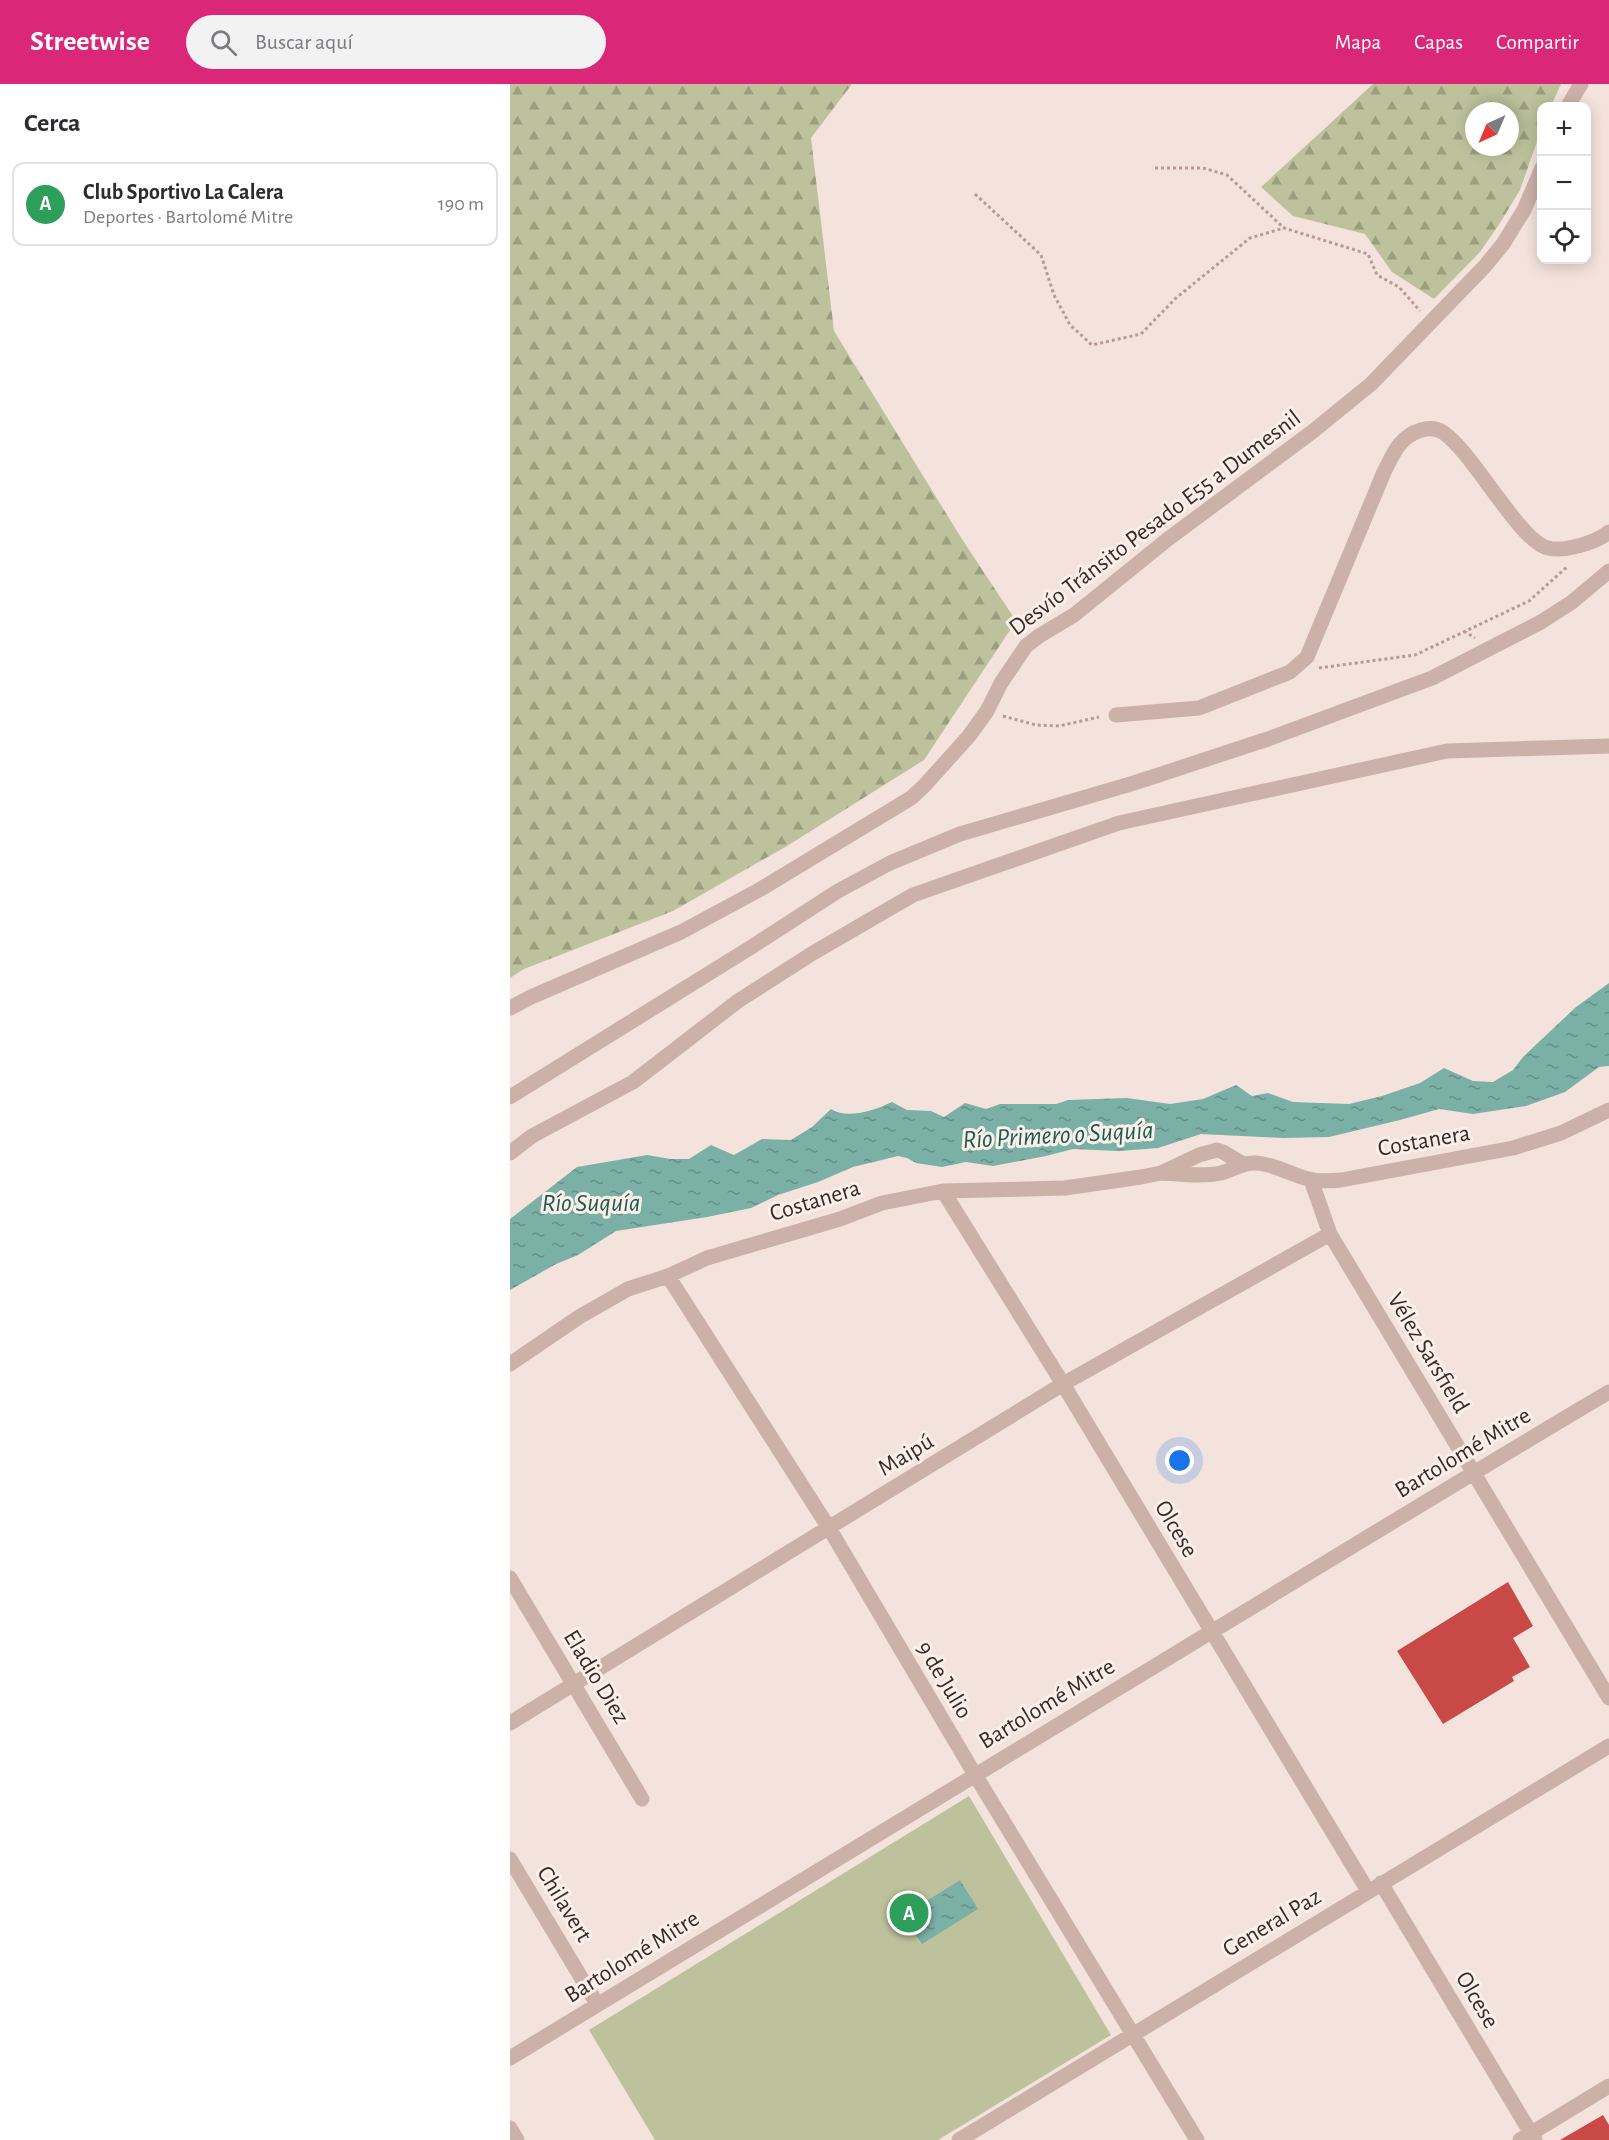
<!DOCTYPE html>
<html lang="es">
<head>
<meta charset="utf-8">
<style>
	:root { --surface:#fff; --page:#f2f2f3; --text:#2b2b33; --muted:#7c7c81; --line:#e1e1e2; --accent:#db2777 }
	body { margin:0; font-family:"Alegreya Sans",sans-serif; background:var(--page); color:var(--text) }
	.controls { position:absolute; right:18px; top:18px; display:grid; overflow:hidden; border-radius:12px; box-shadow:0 3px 15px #0003 }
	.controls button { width:54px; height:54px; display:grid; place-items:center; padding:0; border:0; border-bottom:2px solid var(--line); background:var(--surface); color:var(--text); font:30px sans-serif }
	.compass { position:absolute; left:955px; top:18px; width:54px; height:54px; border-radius:50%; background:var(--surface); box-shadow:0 3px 15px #0003; rotate:224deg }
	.you { position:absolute; left:670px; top:1377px; width:21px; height:21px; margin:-15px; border:4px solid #fff; border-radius:50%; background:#1a73e8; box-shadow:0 0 0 9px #1a73e833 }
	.badge { display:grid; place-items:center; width:39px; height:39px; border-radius:50%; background:var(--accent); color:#fff; font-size:20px; font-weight:700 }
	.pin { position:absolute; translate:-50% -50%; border:3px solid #fff; box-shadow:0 2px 6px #0006 }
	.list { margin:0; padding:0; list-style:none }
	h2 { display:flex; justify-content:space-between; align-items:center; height:78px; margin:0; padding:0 24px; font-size:26px }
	h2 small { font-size:20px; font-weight:400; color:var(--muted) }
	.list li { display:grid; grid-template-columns:39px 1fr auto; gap:18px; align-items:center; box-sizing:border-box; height:84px; margin:0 12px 12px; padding:0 12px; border:2px solid var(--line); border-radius:12px }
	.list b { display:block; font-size:22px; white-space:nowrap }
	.list p { margin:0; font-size:20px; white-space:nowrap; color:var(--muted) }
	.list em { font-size:20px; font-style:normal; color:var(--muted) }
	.icon { flex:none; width:33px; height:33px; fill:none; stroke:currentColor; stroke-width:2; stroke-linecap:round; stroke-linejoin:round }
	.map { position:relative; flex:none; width:1099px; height:2056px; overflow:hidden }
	header { display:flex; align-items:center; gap:36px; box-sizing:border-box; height:84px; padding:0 30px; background:var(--accent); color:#fff }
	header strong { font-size:28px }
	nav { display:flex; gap:33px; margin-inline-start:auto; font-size:21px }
	.search { width:420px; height:54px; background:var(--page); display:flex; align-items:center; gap:15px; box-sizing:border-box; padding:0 21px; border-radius:33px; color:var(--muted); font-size:22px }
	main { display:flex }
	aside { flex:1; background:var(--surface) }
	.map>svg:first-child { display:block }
	.forest { fill:url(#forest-firs); fill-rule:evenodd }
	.pitch { fill:#bdc29c }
	.water { fill:url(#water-ripples) }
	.building { fill:#c84945 }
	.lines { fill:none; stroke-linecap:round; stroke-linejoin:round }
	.path { stroke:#b79a92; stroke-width:3; stroke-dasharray:3 3; stroke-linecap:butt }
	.minor { stroke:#cbb1a8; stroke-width:15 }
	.labels { text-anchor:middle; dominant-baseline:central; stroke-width:6; stroke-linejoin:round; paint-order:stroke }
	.street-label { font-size:24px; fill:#382a28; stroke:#faefe9 }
	.water-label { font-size:26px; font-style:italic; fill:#1d5a51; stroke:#faefe9 }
</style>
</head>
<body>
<header>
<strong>Streetwise</strong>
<div class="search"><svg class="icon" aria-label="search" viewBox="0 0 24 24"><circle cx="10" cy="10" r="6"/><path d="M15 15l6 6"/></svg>Buscar aquí</div>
<nav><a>Mapa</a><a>Capas</a><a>Compartir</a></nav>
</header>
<main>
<aside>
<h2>Cerca<small></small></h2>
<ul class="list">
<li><span class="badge" style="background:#2e9e5b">A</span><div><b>Club Sportivo La Calera</b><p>Deportes · Bartolomé Mitre</p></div><em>190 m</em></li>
</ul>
</aside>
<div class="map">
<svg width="1099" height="2056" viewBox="0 0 1099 2056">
	<defs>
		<pattern id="forest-firs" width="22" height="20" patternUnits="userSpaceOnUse" patternTransform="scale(1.5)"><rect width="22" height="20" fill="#bdc29c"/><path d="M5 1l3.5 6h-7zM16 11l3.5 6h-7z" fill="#9b9e7f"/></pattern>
		<pattern id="water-ripples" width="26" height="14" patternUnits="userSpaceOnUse" patternTransform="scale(1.5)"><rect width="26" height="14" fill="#7bb0a7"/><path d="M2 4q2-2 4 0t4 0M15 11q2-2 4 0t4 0" fill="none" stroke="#668f88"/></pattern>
	</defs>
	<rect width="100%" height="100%" fill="#f3e3dc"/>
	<!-- forest -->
	<path class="forest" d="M0,0H342L301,54L324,247L450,452L506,537L414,676L277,762L163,827L14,885L0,894Z
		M863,0H1051L1041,22H1032L1031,46L1010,106L990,139L970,168L924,215L882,188L855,150L783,132L751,103ZM964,27H1000V63H964Z"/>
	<!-- pitch -->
	<path class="pitch" d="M459,1712L601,1951L428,2056H145L79,1946Z"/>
	<!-- water -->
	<path class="water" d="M1099,899V982L1089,983L1055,1008L1016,1022L963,1030L929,1025L890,1036L819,1053L773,1054L691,1050L648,1064L609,1067L563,1065L536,1072L483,1082L456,1078L432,1083L406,1079L397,1074L388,1072L343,1083L308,1098L268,1111L241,1124L197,1133L106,1147L68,1171L46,1180L0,1206V1135L67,1083L137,1071L160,1075H179L201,1061L224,1071L252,1055L281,1056L302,1043L321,1025C338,1036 365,1026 382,1018L397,1026L421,1027L434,1033L455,1019L476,1025L490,1020H546L558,1016L617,1014L660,1020L693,1015L726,1001L742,1012L758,1009L783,1018L839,1020L872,1012L910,999L934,984L963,997L983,998L1003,986L1013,973L1066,923Z
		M450,1796L468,1825L412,1860L393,1832Z"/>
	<!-- building -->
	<path class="building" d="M998,1498L1023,1542L1003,1554L1020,1583L1002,1593L1004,1597L933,1640L887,1567Z
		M1093,2031L1099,2041V2056H1050Z"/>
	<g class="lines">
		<!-- path -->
		<path class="path" d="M645,84H693L717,91L774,144
			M465,110L531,171L544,211L560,241L582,261L631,250L666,214L740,154L774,144L858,170L867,191L889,203L910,227
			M954,547L965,554
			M809,584L905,571L1019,517L1058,482
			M493,632L526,641L549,642L589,633"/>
		<!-- minor -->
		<path class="minor" d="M1058,22L1071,0
			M606,631L689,624L780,588L797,573L874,388C879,379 883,368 890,360C900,348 920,339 934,349C964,370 1010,458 1038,464C1055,468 1085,459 1099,448
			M0,924L21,913L171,848L249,806L401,714L414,702L459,652L477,627L491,599L516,562L529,552L564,531L658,455L802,348L861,300L975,182L993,160L1014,126L1032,84
			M0,1013L243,862L328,807L380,779L450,750L624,699L758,655L922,594L1031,538L1062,518L1099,487
			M0,1069L22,1052L123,998L228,917L303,869L403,811L609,739L937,667L1099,662
			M651,1089C670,1090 692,1093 711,1089C723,1086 733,1078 746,1079C765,1080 781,1091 799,1095C810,1098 821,1097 831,1096L1003,1064L1051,1049L1099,1026
			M801,1096L820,1150L1099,1614
			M433,1107L553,1300L858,1807
			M158,1192L319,1444L464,1689L687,2056
			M0,1280L69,1233L118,1205L158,1192L197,1174L330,1135L372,1119L433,1107L555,1104L631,1093L651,1089L689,1071L707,1066L713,1068L733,1080
			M0,1494L132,1715
			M0,1639L553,1300L820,1150
			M0,1775L87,1920
			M871,1799L1025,2056
			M0,1974C233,1830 467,1689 701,1548C834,1468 965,1387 1099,1308
			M0,2044L7,2056
			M449,2056L1099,1662
			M1010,2056L1099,2002"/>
	</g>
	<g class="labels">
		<!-- street labels -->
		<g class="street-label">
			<text transform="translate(645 439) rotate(-37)">Desvío Tránsito Pesado E55 a Dumesnil</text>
			<text transform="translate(914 1057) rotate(-10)">Costanera</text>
			<text transform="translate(305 1117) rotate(-17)">Costanera</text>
			<text transform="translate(918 1269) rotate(59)">Vélez Sarsfield</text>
			<text transform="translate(953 1369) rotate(-31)">Bartolomé Mitre</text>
			<text transform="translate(396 1371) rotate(-31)">Maipú</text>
			<text transform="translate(666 1445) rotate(59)">Olcese</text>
			<text transform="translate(86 1593) rotate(59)">Eladio Diez</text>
			<text transform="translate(434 1596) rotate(59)">9 de Julio</text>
			<text transform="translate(537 1620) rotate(-31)">Bartolomé Mitre</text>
			<text transform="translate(54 1820) rotate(59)">Chilavert</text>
			<text transform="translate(762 1839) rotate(-31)">General Paz</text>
			<text transform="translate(122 1873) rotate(-32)">Bartolomé Mitre</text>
			<text transform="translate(967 1916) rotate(59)">Olcese</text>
		</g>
		<!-- water labels -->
		<g class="water-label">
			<text transform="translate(548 1051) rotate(-3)">Río Primero o Suquía</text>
			<text x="81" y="1119">Río Suquía</text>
		</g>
	</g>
</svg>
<div class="controls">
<button>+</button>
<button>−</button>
<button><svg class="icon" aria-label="locate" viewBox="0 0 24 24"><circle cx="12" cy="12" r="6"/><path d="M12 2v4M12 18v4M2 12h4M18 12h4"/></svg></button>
</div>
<svg class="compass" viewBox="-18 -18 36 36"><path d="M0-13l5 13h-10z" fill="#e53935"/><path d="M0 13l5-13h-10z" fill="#7c7c81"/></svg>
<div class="you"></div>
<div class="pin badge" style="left:399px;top:1829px;background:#2e9e5b">A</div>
</div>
</main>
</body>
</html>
